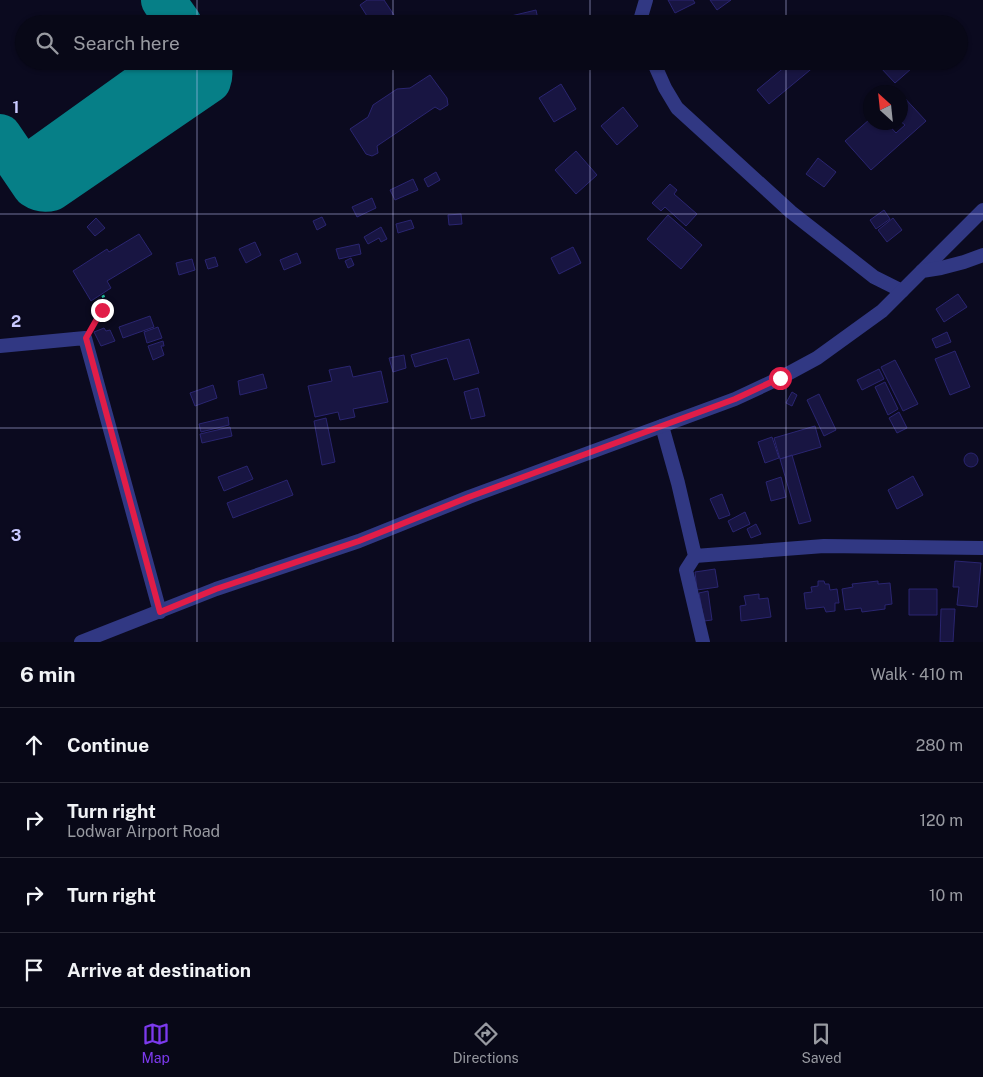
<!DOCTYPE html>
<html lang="en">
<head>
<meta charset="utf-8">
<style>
	:root { --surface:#080817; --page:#161624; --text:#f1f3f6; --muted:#989aa1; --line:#292936; --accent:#7c3aed }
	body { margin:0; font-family:"Public Sans",sans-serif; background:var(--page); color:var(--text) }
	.compass { position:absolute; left:863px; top:85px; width:45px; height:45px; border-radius:50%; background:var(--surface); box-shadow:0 1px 4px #0004; rotate:333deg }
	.stop { position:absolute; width:15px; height:15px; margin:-11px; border:4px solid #e11d48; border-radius:50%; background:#fff }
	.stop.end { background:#e11d48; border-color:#fff; box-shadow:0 1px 5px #0008 }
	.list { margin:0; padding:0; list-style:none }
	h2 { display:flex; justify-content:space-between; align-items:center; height:65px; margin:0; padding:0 20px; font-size:21px }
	h2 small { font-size:16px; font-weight:400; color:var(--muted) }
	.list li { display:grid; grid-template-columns:32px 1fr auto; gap:15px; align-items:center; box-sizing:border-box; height:75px; padding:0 20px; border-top:1px solid var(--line) }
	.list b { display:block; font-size:19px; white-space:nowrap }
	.list p { margin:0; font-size:16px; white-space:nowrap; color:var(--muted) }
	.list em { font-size:16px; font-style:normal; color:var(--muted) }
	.icon { flex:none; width:28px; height:28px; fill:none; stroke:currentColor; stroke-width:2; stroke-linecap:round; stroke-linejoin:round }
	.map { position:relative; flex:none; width:983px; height:642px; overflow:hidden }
	.search { position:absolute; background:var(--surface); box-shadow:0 1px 4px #0004; left:15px; right:15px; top:15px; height:55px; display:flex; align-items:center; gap:12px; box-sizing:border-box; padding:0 18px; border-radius:28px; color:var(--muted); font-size:19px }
	.sheet { height:365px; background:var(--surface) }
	nav { display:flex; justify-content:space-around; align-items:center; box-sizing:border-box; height:70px; border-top:1px solid var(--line); background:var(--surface); font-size:14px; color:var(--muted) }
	nav a { display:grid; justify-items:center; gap:2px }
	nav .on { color:var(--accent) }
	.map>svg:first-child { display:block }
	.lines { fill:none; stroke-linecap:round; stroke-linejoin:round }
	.taxiway { stroke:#067f87; stroke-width:44 }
	.building { fill:#181542; stroke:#2a2570 }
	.path { stroke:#22b99e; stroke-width:3; stroke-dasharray:2.5 4; stroke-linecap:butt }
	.minor { stroke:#313883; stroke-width:14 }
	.tertiary { stroke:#313883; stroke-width:14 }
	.route { stroke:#e11d48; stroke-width:6 }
	.grid { fill:none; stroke:#c9c9ff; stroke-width:1; stroke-opacity:0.55 }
	.grid-label { font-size:16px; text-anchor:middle; font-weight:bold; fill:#c9c9ff; stroke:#0b0a1f; stroke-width:4; stroke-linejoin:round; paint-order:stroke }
</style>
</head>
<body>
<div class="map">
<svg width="983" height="642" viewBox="0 0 983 642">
	<rect width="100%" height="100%" fill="#0b0a1f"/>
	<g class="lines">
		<!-- taxiway -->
		<path class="taxiway" d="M163,0L180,24
			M0,136L34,186C40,190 44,191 51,189L209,81C212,73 210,68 206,61
			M19,164H30L34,162L175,61"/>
	</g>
	<!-- building -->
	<path class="building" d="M367,0H384L400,24H372L360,5Z
		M668,0H693L695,3L675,13Z
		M710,0H731L717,10Z
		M536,10L539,24H513L511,16Z
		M792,61H821L769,104L757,90Z
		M887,61H920L895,83L880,67Z
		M430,75L447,98L448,105L440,110L435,107L377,146L378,153L372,156L366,154L350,129L368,117L373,105L397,89L410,88Z
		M561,84L576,109L554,122L539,98Z
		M900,93L926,121L871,170L845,141L870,119V122H886L896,133L905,125L900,121Z
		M623,107L638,126L617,145L601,126Z
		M576,151L597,175L576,194L555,170Z
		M818,158L836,172L824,187L806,174Z
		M436,172L440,180L428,187L424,179Z
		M413,179L418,190L395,200L390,190Z
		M670,184L677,190L674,194L697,214L686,226L665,207L661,211L652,203Z
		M372,198L376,208L357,217L352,207Z
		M884,210L890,219L876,229L870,220Z
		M461,214L462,224L449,225L448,215Z
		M668,215L702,245L681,269L647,239Z
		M322,217L326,225L317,230L313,221Z
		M96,218L105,228L95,236L87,227Z
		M893,218L902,230L887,242L878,230Z
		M411,220L414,228L398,233L396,224Z
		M381,227L387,239L381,242L379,238L368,244L364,237Z
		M139,234L152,254L107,281L111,288L91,301L73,271L107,249L109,252Z
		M255,242L261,255L246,263L239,249Z
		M359,244L361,254L339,259L336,249Z
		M573,247L581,263L559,274L551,258Z
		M297,253L301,263L284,270L280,260Z
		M215,257L218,266L208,269L205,260Z
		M351,258L354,265L348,268L345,261Z
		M192,259L195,270L179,275L176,263Z
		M958,294L967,307L944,322L936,309Z
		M150,316L154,327L123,338L119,327Z
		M158,327L162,338L147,343L144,332Z
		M104,328L106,331L110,330L115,341L101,346L94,332Z
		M947,332L951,342L936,348L932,339Z
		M469,339L479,373L454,380L447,358L415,367L411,355Z
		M163,341L164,346H161L164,355L153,360L148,346Z
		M955,351L970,387L950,395L935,359Z
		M404,355L406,368L393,372L389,358Z
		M895,360L918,404L903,411L881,367Z
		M350,366L353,377L381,371L388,402L353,409L355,417L340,420L338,412L315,417L308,386L332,381L329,370Z
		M879,369L884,379L862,390L857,380Z
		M263,374L267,388L240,395L238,381Z
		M885,382L898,409L888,415L875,387Z
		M213,385L217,398L195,406L190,393Z
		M478,388L485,416L471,419L464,392Z
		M792,392L797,395L792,406L786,403Z
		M819,394L836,430L824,436L807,400Z
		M899,412L907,428L897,433L889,418Z
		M228,417L229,425L201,432L199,424Z
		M326,418L335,462L322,465L314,421Z
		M815,426L821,447L780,459L774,438Z
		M230,427L232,436L202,443L200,434Z
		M772,437L779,458L765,463L758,442Z
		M964 460a7 7 0 1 1 14 0a7 7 0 1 1-14 0Z
		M792,455L811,521L799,524L780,459Z
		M247,466L253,479L224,491L218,477Z
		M913,476L923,495L897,509L888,490Z
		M781,477L786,497L771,501L766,482Z
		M287,480L293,495L233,518L227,503Z
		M722,494L730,515L719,519L710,499Z
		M745,512L750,524L733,532L728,521Z
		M756,524L761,534L751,538L747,529Z
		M955,561L981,563L977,607L957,605L959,587H953Z
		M715,569L718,587L697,590L695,572Z
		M818,581H824L825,584H829L830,590L837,589L839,603H835V611L826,612L824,607L806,609L804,593L812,592L811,587L818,586Z
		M878,581V584L890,583L892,604L885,605V609L862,612L861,608L845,610L842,589L853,587L852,584Z
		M909,589H937V615H909Z
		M708,591L712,620L704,621L699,593Z
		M759,594V599L768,598L771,617L741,621L740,606L746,605L744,596Z
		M941,609H955L953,642H940Z"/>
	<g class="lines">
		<!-- path -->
		<path class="path" d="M92,327C97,317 109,304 102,294"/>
		<!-- minor -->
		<path class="minor" d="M642,24L641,17L646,0
			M653,61L665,88L677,108L791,212L874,277L902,291
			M922,271L983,210
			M0,346L85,338L160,612
			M662,426L678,483L695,556L824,546L983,548
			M695,556L686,570L703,642"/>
		<!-- tertiary -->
		<path class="tertiary" d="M81,642L216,589L359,541L469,497L735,399L780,378L817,358L882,311L922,271L941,268L964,262L983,255"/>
	</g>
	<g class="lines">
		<!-- route -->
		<path class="route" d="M102,310L86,338L160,612L216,589L359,541L469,497L735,399L780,378"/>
	</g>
	<!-- grid -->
	<path class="grid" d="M197,0V24M393,0V24M590,0V24M786,0V24M197,61V642M393,61V642M590,61V642M786,61V642M0,214H983M0,428H983"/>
	<g class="grid-label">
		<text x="16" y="113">1</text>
		<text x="16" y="327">2</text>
		<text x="16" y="541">3</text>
	</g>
</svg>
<svg class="compass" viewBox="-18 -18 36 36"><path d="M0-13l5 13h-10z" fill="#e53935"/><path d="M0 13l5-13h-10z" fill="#989aa1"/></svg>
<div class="stop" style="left:780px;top:378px"></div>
<div class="stop end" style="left:102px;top:310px"></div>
<div class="search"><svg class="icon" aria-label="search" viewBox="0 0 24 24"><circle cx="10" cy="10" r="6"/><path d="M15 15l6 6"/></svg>Search here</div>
</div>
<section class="sheet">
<h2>6 min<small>Walk · 410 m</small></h2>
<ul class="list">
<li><svg class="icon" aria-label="ahead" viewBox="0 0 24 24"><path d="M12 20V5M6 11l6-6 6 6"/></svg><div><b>Continue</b></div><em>280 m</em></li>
<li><svg class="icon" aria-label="right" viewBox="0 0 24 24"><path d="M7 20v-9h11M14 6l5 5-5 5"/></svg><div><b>Turn right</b><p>Lodwar Airport Road</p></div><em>120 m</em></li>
<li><svg class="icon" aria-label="right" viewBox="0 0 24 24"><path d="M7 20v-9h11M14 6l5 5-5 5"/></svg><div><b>Turn right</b></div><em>10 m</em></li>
<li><svg class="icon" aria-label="arrive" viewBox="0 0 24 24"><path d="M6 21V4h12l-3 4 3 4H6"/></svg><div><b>Arrive at destination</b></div></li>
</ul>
</section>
<nav>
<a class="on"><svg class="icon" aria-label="map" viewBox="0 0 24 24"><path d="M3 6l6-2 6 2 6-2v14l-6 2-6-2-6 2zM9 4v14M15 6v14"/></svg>Map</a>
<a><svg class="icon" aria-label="directions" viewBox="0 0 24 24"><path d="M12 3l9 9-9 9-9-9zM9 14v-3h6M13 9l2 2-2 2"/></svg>Directions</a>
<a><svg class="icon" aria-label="saved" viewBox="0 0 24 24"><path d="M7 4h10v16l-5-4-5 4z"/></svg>Saved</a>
</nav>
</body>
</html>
